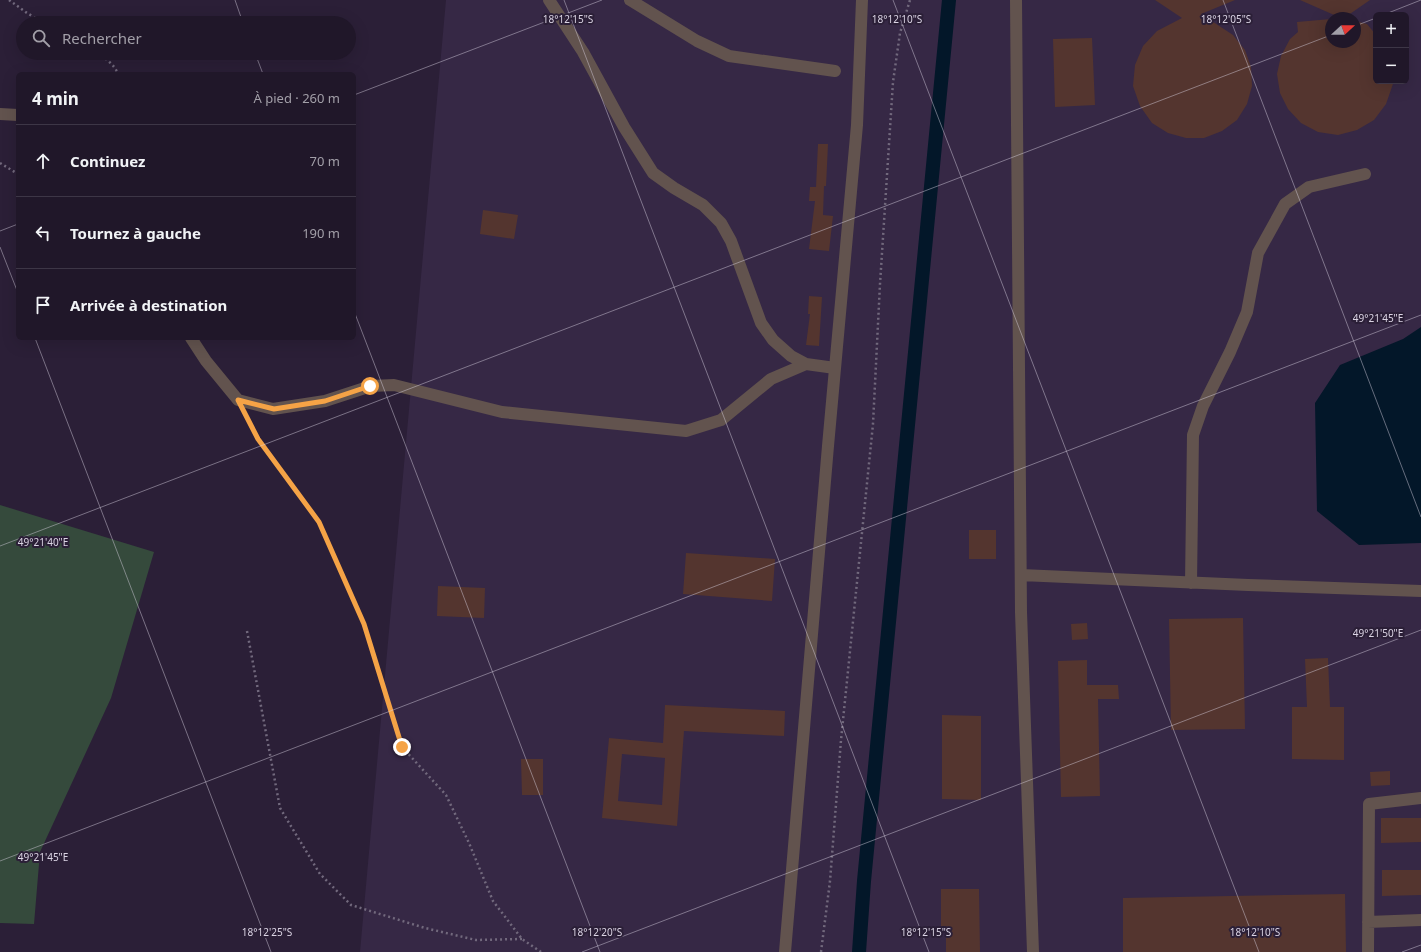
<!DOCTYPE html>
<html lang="fr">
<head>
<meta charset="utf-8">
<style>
	:root { --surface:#201729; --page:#2d2435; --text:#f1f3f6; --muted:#a29fa8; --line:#3d3646 }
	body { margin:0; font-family:"Noto Sans",sans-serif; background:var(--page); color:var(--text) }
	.controls { position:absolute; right:12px; top:12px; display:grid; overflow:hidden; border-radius:6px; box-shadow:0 4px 16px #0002 }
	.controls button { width:36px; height:36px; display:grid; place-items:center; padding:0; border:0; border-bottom:1px solid var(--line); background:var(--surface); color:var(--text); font:20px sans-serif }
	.compass { position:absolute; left:1325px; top:12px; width:36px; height:36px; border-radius:50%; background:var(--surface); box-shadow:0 4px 16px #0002; rotate:69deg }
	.stop { position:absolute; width:12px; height:12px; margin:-9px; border:3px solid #f5a346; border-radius:50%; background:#fff }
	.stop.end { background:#f5a346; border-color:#fff; box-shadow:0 1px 4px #0008 }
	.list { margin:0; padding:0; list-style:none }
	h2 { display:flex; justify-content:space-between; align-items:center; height:52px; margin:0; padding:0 16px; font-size:17px }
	h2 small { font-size:13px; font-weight:400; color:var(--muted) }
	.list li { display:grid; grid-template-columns:26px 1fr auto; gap:12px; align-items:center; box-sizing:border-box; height:72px; padding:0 16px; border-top:1px solid var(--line) }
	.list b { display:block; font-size:15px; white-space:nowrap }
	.list em { font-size:13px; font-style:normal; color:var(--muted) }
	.icon { flex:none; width:22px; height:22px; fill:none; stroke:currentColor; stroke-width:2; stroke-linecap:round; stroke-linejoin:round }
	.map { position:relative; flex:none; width:1421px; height:952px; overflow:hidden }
	.search { position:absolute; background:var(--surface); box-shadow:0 4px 16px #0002; left:16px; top:16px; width:340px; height:44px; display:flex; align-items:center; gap:10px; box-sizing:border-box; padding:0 14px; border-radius:22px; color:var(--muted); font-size:15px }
	.panel { position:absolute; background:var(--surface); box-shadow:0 4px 16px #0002; left:16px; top:72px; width:340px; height:268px; border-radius:6px }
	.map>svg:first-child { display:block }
	.built { fill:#362845; fill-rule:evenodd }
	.green { fill:#354a3c }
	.water { fill:#031729 }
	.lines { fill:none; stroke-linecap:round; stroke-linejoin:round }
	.canal { stroke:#031729; stroke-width:14 }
	.building { fill:#54352f; fill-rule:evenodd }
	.path { stroke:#72697d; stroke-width:2.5; stroke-dasharray:2 3; stroke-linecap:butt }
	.minor { stroke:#62534e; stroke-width:12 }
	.route { stroke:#f5a346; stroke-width:5 }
	.ticks { fill:none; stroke:#dbd4e4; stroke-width:1; stroke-opacity:0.45 }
	.ticks-label { font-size:10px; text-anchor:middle; fill:#dbd4e4; stroke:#2b1f37; stroke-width:4; stroke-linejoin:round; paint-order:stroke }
</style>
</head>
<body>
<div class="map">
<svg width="1421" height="952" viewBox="0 0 1421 952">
	<rect width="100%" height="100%" fill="#2b1f37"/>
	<!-- built -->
	<path class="built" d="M446,0H1421V952H360ZM1376,15H1406V81H1376ZM1331,18H1355V42H1331Z"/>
	<!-- green -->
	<path class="green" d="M0,505L154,552L111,698L40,852L34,924L0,923Z"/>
	<!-- water -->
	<path class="water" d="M1421,327V543L1359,545L1317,511L1315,403L1340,365L1403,339Z"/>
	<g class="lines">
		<!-- canal -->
		<path class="canal" d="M859,952L864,881L949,0"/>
	</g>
	<!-- building -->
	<path class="building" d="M1155,0H1235L1201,14L1233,35L1245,50L1251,67L1252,86L1247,104L1237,120L1222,131L1204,138H1186L1168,133L1152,123L1140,106L1133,86L1135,65L1143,46L1157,31L1182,18Z
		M1300,0H1370L1344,18H1341Z
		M1331,19V42H1355V21L1367,24L1376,35V81H1394L1386,104L1374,120L1357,130L1338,135L1318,132L1301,123L1288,109L1280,93L1277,74L1281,56L1290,39L1298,32L1297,22Z
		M1092,38L1095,105L1055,107L1053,39Z
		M818,144H828L826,186H820H824L823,215L833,216L829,251L809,249L815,201H809L810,187H816Z
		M483,210L518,215L514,239L480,234Z
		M809,296L822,297L819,346L806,345L810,314H808Z
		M969,530H996V559H969Z
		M686,553L775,559L772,601L683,594Z
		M438,586L485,588L484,618L437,616Z
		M1243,618L1245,729L1171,730L1169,619Z
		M1087,623L1088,639L1072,640L1071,624Z
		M1328,658L1330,707H1344V760L1292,759V707H1307L1305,659Z
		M1087,660V685H1118L1119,699H1098L1100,796L1061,797L1058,661Z
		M665,705L785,711L784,736L684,731L677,826L602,818L609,738L663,743ZM622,754L665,758L662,805L618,801Z
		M942,715L981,716V800L942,799Z
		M521,759H543V795H522Z
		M1390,771V785L1371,786L1370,772Z
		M1381,818H1421V842L1381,843Z
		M1382,870H1421V895L1382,896Z
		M941,889H979L980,952H946V931H941Z
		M1345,894L1346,952H1123V898Z"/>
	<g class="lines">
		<!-- path -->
		<path class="path" d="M9,0L27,13L44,23
			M97,53C105,58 115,65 118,74
			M0,163L18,174
			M246,415L258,439L319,522L364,625L402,747L446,795L469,843L493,901L522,939L541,952
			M247,631L280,808L320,874L351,905L425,928L476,940L522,939
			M821,952L830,881L841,740L873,424L880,284L893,82L900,33L910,0"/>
		<!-- minor -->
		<path class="minor" d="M549,0L583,52L624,127L653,173L674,188L703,205L721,223L731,241L761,323L773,340L791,356L806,364
			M630,0L697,41L729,56L835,71
			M1016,0L1021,612L1033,952
			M0,114L18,115
			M191,338L206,361L238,400L273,409L325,401L371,386L394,385L502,412L686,431L721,420L771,379L806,364L835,368
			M1021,575L1248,585L1421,591
			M1191,583L1193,435L1203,406L1230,352L1247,312L1258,253L1285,204L1309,187L1365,174
			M1368,922L1421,920
			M785,952L828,446L857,125L862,0
			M1368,952L1369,804L1421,798"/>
	</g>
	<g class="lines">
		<!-- route -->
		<path class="route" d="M370,386L325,401L274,409L238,400L258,439L319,522L364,624L402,747"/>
	</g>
	<!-- ticks -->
	<path class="ticks" d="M235,0L243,23M564,0L929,952M893,0L1259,952M1223,0L1421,517M1383,15L1421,0M1355,26L1376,18M255,53L263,74M354,95L602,0M0,231L18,224M0,247L18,293M354,311L600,952M35,338L271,952M0,546L1331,35M0,861L1421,315M582,952L1421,630M1402,952L1421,945"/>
	<g class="ticks-label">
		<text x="897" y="23">18°12'10"S</text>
		<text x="1226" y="23">18°12'05"S</text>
		<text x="568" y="23">18°12'15"S</text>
		<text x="1378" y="322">49°21'45"E</text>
		<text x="43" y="546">49°21'40"E</text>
		<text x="1378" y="637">49°21'50"E</text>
		<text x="43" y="861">49°21'45"E</text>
		<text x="267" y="936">18°12'25"S</text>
		<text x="597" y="936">18°12'20"S</text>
		<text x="926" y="936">18°12'15"S</text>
		<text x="1255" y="936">18°12'10"S</text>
	</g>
</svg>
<div class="controls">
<button>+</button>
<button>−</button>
</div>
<svg class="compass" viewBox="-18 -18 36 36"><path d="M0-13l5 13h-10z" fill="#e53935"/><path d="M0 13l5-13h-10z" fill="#a29fa8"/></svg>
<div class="stop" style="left:370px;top:386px"></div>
<div class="stop end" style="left:402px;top:747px"></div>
<div class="search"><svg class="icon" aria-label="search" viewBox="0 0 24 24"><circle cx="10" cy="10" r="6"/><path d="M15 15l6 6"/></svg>Rechercher</div>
<section class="panel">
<h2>4 min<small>À pied · 260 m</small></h2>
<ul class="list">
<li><svg class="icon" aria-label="ahead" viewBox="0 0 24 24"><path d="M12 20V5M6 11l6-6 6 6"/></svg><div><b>Continuez</b></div><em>70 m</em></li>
<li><svg class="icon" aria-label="left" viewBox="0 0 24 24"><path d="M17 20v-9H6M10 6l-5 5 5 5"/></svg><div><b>Tournez à gauche</b></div><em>190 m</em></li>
<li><svg class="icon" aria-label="arrive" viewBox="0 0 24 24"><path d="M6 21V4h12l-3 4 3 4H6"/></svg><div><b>Arrivée à destination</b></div></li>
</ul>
</section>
</div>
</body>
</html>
